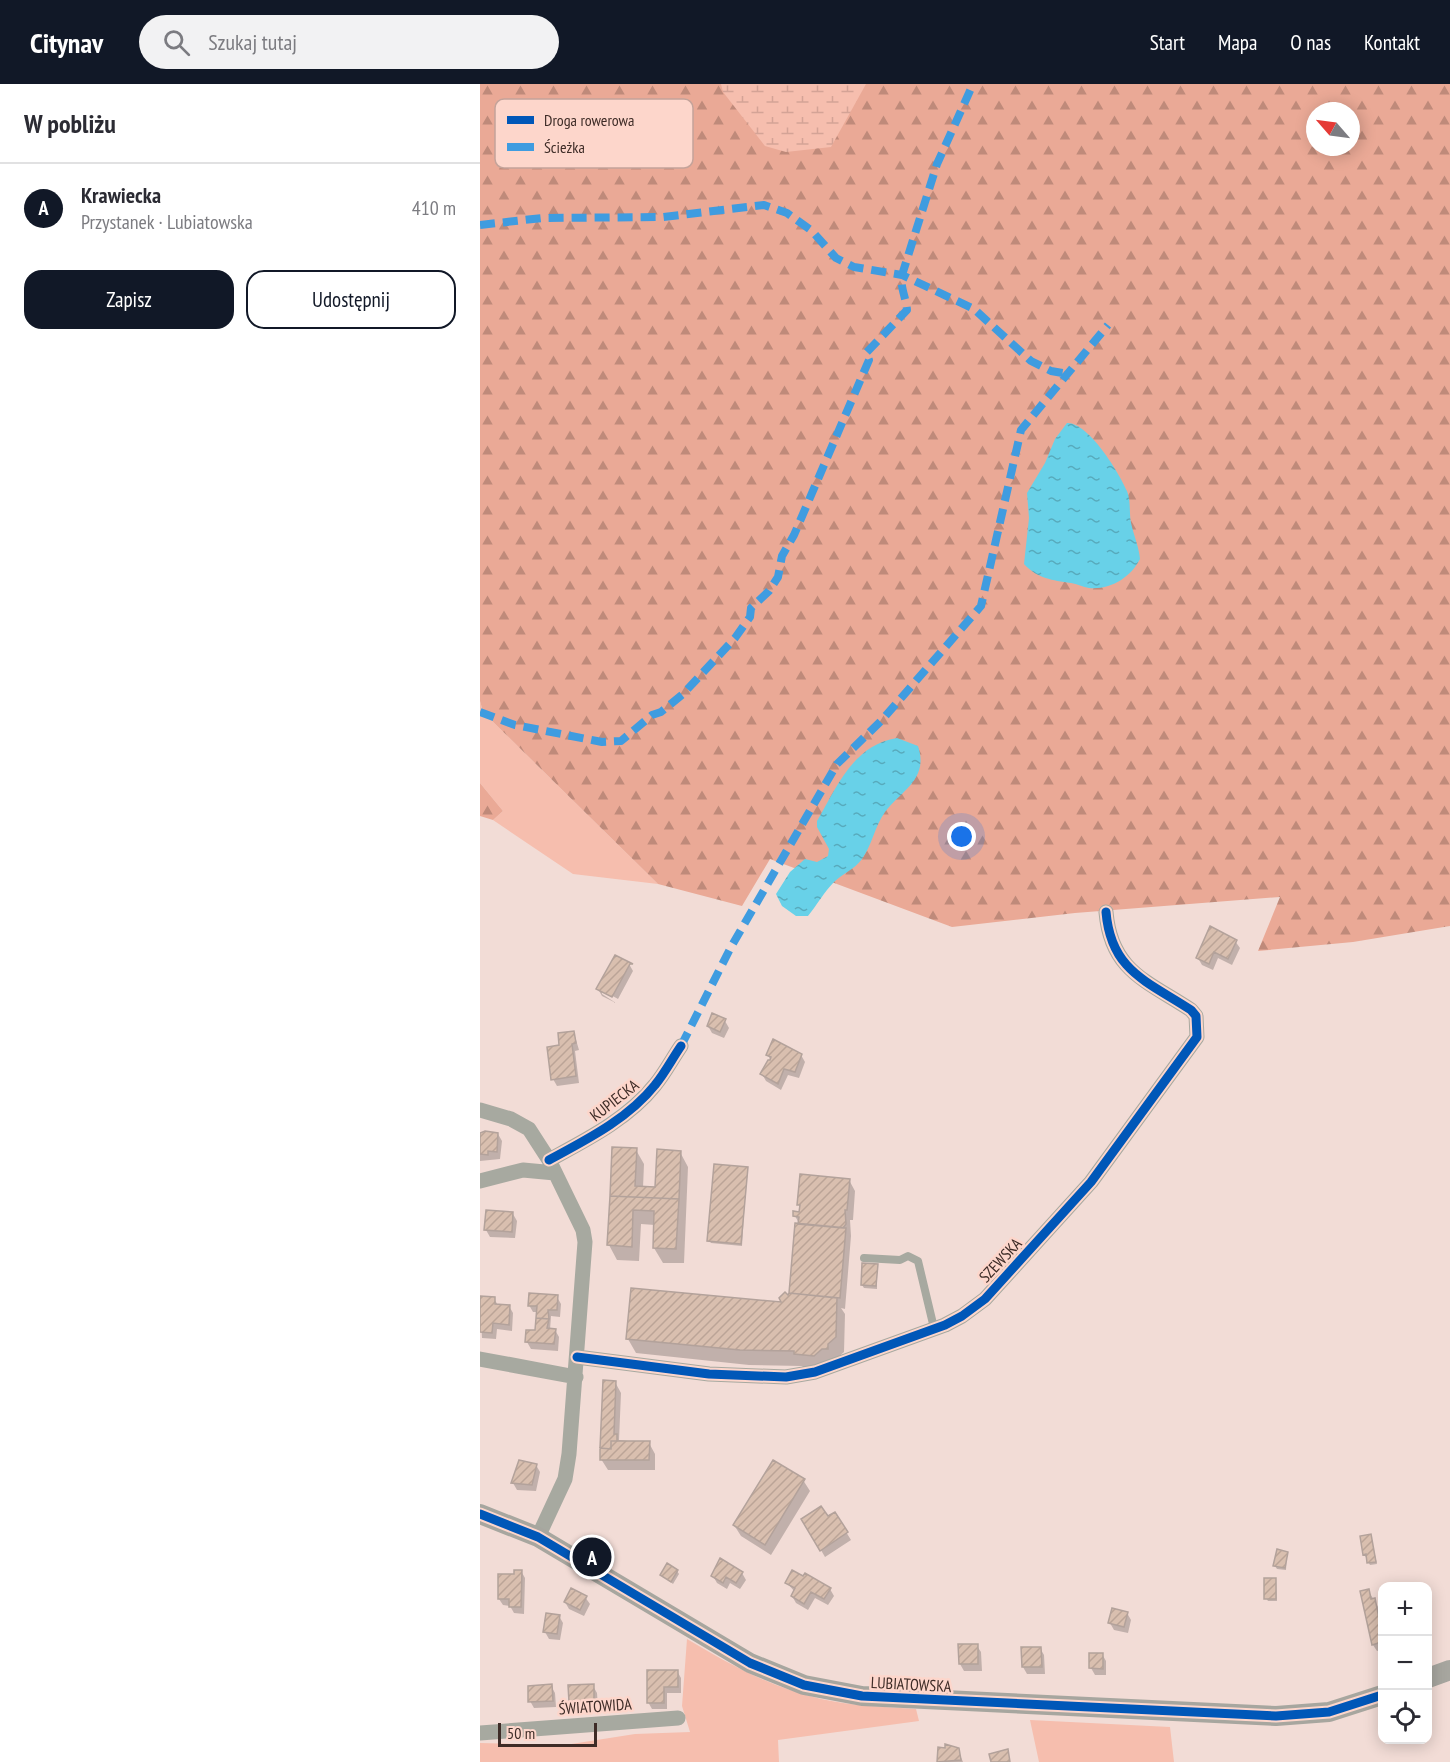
<!DOCTYPE html>
<html lang="pl">
<head>
<meta charset="utf-8">
<style>
	:root { --surface:#fff; --page:#f2f2f3; --text:#2b2b33; --muted:#7c7c81; --line:#e1e1e2; --accent:#111827 }
	body { margin:0; font-family:"PT Sans Narrow",sans-serif; background:var(--page); color:var(--text) }
	.controls { position:absolute; right:18px; bottom:18px; display:grid; overflow:hidden; border-radius:12px; box-shadow:0 3px 15px #0003 }
	.controls button { width:54px; height:54px; display:grid; place-items:center; padding:0; border:0; border-bottom:2px solid var(--line); background:var(--surface); color:var(--text); font:30px sans-serif }
	.compass { position:absolute; left:826px; top:18px; width:54px; height:54px; border-radius:50%; background:var(--surface); box-shadow:0 3px 15px #0003; rotate:298deg }
	.scale { position:absolute; left:18px; bottom:15px; width:99px; box-sizing:border-box; padding-left:6px; border:3px solid #3e2c27; border-top:0; font-size:16px; line-height:21px; white-space:nowrap; color:#3e2c27; -webkit-text-stroke:4px #fdd6cb; paint-order:stroke }
	.you { position:absolute; left:482px; top:753px; width:21px; height:21px; margin:-15px; border:4px solid #fff; border-radius:50%; background:#1a73e8; box-shadow:0 0 0 9px #1a73e833 }
	.badge { display:grid; place-items:center; width:39px; height:39px; border-radius:50%; background:var(--accent); color:#fff; font-size:20px; font-weight:700 }
	.pin { position:absolute; translate:-50% -50%; border:3px solid #fff; box-shadow:0 2px 6px #0006 }
	.list { margin:0; padding:0; list-style:none }
	h2 { display:flex; justify-content:space-between; align-items:center; height:78px; margin:0; padding:0 24px; font-size:26px }
	h2 small { font-size:20px; font-weight:400; color:var(--muted) }
	.list li { display:grid; grid-template-columns:39px 1fr auto; gap:18px; align-items:center; box-sizing:border-box; height:90px; padding:0 24px; border-top:2px solid var(--line) }
	.list b { display:block; font-size:22px; white-space:nowrap }
	.list p { margin:0; font-size:20px; white-space:nowrap; color:var(--muted) }
	.list em { font-size:20px; font-style:normal; color:var(--muted) }
	.actions { display:flex; gap:12px; padding:18px 24px }
	.actions a { flex:1; padding:14px 0; border:2px solid var(--accent); border-radius:18px; text-align:center; font-size:21px; color:var(--accent) }
	.actions .main { background:var(--accent); color:#fff }
	.icon { flex:none; width:33px; height:33px; fill:none; stroke:currentColor; stroke-width:2; stroke-linecap:round; stroke-linejoin:round }
	.map { position:relative; flex:none; width:970px; height:1678px; overflow:hidden }
	header { display:flex; align-items:center; gap:36px; box-sizing:border-box; height:84px; padding:0 30px; background:var(--accent); color:#fff }
	header strong { font-size:28px }
	nav { display:flex; gap:33px; margin-inline-start:auto; font-size:21px }
	.search { width:420px; height:54px; background:var(--page); display:flex; align-items:center; gap:15px; box-sizing:border-box; padding:0 21px; border-radius:33px; color:var(--muted); font-size:22px }
	main { display:flex }
	aside { flex:1; background:var(--surface) }
	.map>svg:first-child { display:block }
	.green { fill:#f6beae }
	.forest { fill:url(#forest-firs); fill-rule:evenodd }
	.wetland { fill:url(#wetland-marsh) }
	.water { fill:url(#water-ripples) }
	.shadow { fill:#0003 }
	.building { fill:url(#building-hatch); stroke:#b3a29b; stroke-width:1.5 }
	.lines { fill:none; stroke-linecap:round; stroke-linejoin:round }
	.lane { stroke:#a7a9a0; stroke-width:8 }
	.street { stroke:#a7a9a0; stroke-width:15 }
	.secondary { stroke:#a7a69f; stroke-width:20 }
	.quiet { stroke:#3f9ce0; stroke-width:8; stroke-dasharray:15 8; stroke-linecap:butt }
	.cycleway-casing { stroke:#fdd6cb; stroke-width:13 }
	.cycleway { stroke:#0057b8; stroke-width:9 }
	.labels { text-anchor:middle; dominant-baseline:central; stroke-width:5; stroke-linejoin:round; paint-order:stroke }
	.street-label { font-size:16px; fill:#3e2c27; stroke:#fdd6cb }
	.key { fill:#fdd6cb; stroke:#c4a39a; stroke-width:1.5 }
	.key-label { font-size:16px; fill:#3e2c27 }
</style>
</head>
<body>
<header>
<strong>Citynav</strong>
<div class="search"><svg class="icon" aria-label="search" viewBox="0 0 24 24"><circle cx="10" cy="10" r="6"/><path d="M15 15l6 6"/></svg>Szukaj tutaj</div>
<nav><a>Start</a><a>Mapa</a><a>O nas</a><a>Kontakt</a></nav>
</header>
<main>
<aside>
<h2>W pobliżu<small></small></h2>
<ul class="list">
<li><span class="badge">A</span><div><b>Krawiecka</b><p>Przystanek · Lubiatowska</p></div><em>410 m</em></li>
</ul>
<div class="actions"><a class="main">Zapisz</a><a>Udostępnij</a></div>
</aside>
<div class="map">
<svg width="970" height="1678" viewBox="0 0 970 1678">
	<defs>
		<pattern id="forest-firs" width="22" height="20" patternUnits="userSpaceOnUse" patternTransform="scale(1.5)"><rect width="22" height="20" fill="#eaa996"/><path d="M5 1l3.5 6h-7zM16 11l3.5 6h-7z" fill="#bf8a7a"/></pattern>
		<pattern id="wetland-marsh" width="20" height="14" patternUnits="userSpaceOnUse" patternTransform="scale(1.5)"><rect width="20" height="14" fill="#f6beae"/><path d="M1 5h8M5 5V1M11 12h8M15 12V8" fill="none" stroke="#d4a396"/></pattern>
		<pattern id="water-ripples" width="26" height="14" patternUnits="userSpaceOnUse" patternTransform="scale(1.5)"><rect width="26" height="14" fill="#68d1e8"/><path d="M2 4q2-2 4 0t4 0M15 11q2-2 4 0t4 0" fill="none" stroke="#57aabc"/></pattern>
		<pattern id="building-hatch" width="6" height="6" patternUnits="userSpaceOnUse" patternTransform="scale(1.5)"><rect width="6" height="6" fill="#d9bfaf"/><path d="M-1 1l2-2M0 6l6-6M5 7l2-2" fill="none" stroke="#bba497"/></pattern>
	</defs>
	<rect width="100%" height="100%" fill="#f2dcd6"/>
	<!-- green -->
	<path class="green" d="M0,617L3,628L178,800L93,790L13,736L23,727L0,699Z
		M207,1555C249,1580 292,1604 341,1615C372,1622 405,1623 436,1625L439,1637L298,1656L299,1678H0V1659L85,1661L155,1650L210,1648L202,1622Z
		M550,1636L690,1643L694,1678H559Z"/>
	<!-- forest -->
	<path class="forest" d="M0,0H970V842L873,858L778,867L800,813L595,829L472,843L290,775L262,822L178,800L3,628L0,617ZM835,27H871V63H835Z
		M0,699L23,727L13,736L0,732Z"/>
	<!-- wetland -->
	<path class="wetland" d="M241,0H386L351,63L306,68L285,62L243,8Z"/>
	<!-- water -->
	<path class="water" d="M587,339C608,338 639,388 647,407C651,417 649,428 651,439C654,452 659,463 660,475C651,493 631,506 609,504C603,503 597,500 591,499C572,496 558,495 544,480L549,434L547,409L565,379L575,355Z
		M417,654L438,662C449,695 422,706 405,728C395,742 392,761 382,775C374,786 363,789 354,798C344,808 337,821 328,832H316L302,822L296,810L310,788L325,775L337,778L348,772L349,765L337,743V737C357,703 373,661 417,654Z"/>
	<!-- shadow -->
	<path class="shadow" d="M755,857L760,864L752,881L738,874L733,886L722,881L718,874Z
		M149,880L153,887L138,915L122,906V910L136,919L122,912L118,905Z
		M245,937L249,944L244,954L232,949L228,942Z
		M94,949L99,966L95,967L99,999L77,1002L73,995L81,962Z
		M288,971H321L325,978L319,994L308,991L301,1006L286,997L282,990L292,979Z
		M0,1049L18,1050L22,1057L20,1075L0,1077Z
		M156,1066L164,1080L163,1104L176,1105L200,1068L208,1083L204,1179H183L174,1164L175,1141L161,1140L159,1177L137,1176L129,1161Z
		M267,1084L262,1162L231,1159L229,1156Z
		M369,1096L375,1107L373,1136H370L371,1152L365,1225L361,1224L365,1230L364,1268L356,1275L324,1284L322,1282L269,1281L156,1269L148,1255L303,1219L311,1208L320,1141L315,1132L320,1130L319,1121Z
		M33,1130L37,1137L35,1154L10,1153L6,1146Z
		M397,1181V1205L384,1204L382,1201Z
		M77,1213L81,1220L80,1233L71,1232L70,1246H75L79,1253L78,1267L51,1265L47,1258L56,1248L58,1228H53L49,1221Z
		M14,1215L18,1221L29,1222L33,1229L32,1247L17,1245L16,1255L2,1254L0,1221Z
		M135,1298L141,1309L139,1356L169,1359L175,1370V1386H128L121,1375Z
		M56,1381L60,1388L56,1407L37,1406L33,1399Z
		M323,1396L330,1407L291,1471L261,1452L254,1441Z
		M355,1430L371,1456L345,1473L323,1435L348,1434Z
		M891,1452L897,1480L890,1481L884,1470Z
		M807,1469L806,1486L797,1485L795,1482Z
		M41,1487L45,1494L44,1530L34,1529L30,1522L23,1521L19,1515Z
		M197,1487L199,1490L193,1500L182,1491Z
		M262,1489L266,1496L260,1505L250,1499L247,1505L237,1499L233,1492Z
		M796,1496L797,1517H788L786,1514Z
		M307,1499L350,1505L354,1512L348,1521L335,1514L328,1526L316,1519L312,1512L315,1508Z
		M888,1506L898,1523L902,1543V1566L897,1567L893,1561Z
		M105,1513L110,1520L104,1532L89,1525L85,1518Z
		M647,1529L651,1536L648,1549L634,1546L630,1539Z
		M79,1532L83,1539L80,1556L69,1555L65,1548Z
		M497,1562L501,1568L502,1587H484L480,1580Z
		M560,1564L564,1571L565,1590H547L543,1583V1565Z
		M622,1570L626,1577V1591H615L611,1584Z
		M197,1587L201,1594V1609H187V1625H172L168,1618Z
		M71,1602L75,1609L76,1623L54,1624L50,1617Z
		M113,1602L117,1609L118,1624L94,1625L90,1618Z
		M471,1662L478,1666L483,1678H458L459,1664Z"/>
	<!-- building -->
	<path class="building" d="M730,842L757,856L748,875L734,868L729,880L716,874Z
		M135,871L153,880H150L132,913L116,905Z
		M232,929L246,935L240,948L227,942Z
		M94,947L96,959L92,960L96,992L71,996L67,963L79,961L78,949Z
		M293,955L322,970L315,988L304,985L298,1000L280,990L288,976H290L291,973L286,971Z
		M5,1047L18,1049L17,1068L8,1067V1071L0,1070V1049Z
		M132,1063L157,1064L155,1102L175,1103L177,1065L201,1067L199,1115L130,1112Z
		M234,1080L268,1083L261,1160L227,1157Z
		M320,1090L370,1095L367,1126H365L366,1140L363,1144L318,1140L319,1133L313,1132V1127L319,1128L320,1121H317Z
		M130,1112L199,1115L196,1165L173,1164L174,1127L153,1126L152,1163L127,1161Z
		M6,1126L33,1128L32,1148L4,1146Z
		M315,1139L366,1144L360,1214L309,1209Z
		M382,1179L398,1180L396,1202L381,1201Z
		M151,1204L301,1218L299,1214L305,1208L308,1211L309,1209L357,1214L356,1253L348,1260V1265H342L334,1272L314,1270V1267L260,1266L146,1255Z
		M49,1209L78,1211L77,1226H68L69,1235L56,1234L57,1222H48Z
		M0,1212L15,1213V1220L30,1221L29,1241L13,1239L12,1249L0,1248Z
		M56,1234L69,1235L67,1244L76,1245L74,1260L45,1258L46,1246H55Z
		M123,1296L136,1297L134,1350H137V1357H131V1365L120,1364Z
		M131,1357H170L169,1376H120V1364L131,1365Z
		M39,1376L57,1380L52,1401L31,1399Z
		M293,1376L325,1395L285,1461L253,1441Z
		M341,1422L348,1432L355,1428L368,1448L340,1467L321,1435Z
		M891,1450L896,1478L887,1479L886,1470L883,1471L880,1452Z
		M797,1465L808,1468L805,1484L793,1482Z
		M240,1474L263,1488L256,1499L246,1493L243,1499L231,1492Z
		M187,1479L198,1486L191,1498L180,1491Z
		M34,1486H42L41,1523H29V1515H18V1490H34Z
		M312,1486L323,1492L325,1489L351,1504L344,1515L331,1508L324,1520L311,1512L315,1504L305,1499Z
		M784,1494H796V1515H784Z
		M91,1504L107,1512L100,1526L84,1518Z
		M889,1505L891,1515L895,1514L902,1550V1558L892,1561L880,1507Z
		M632,1524L648,1528L644,1543L628,1539Z
		M66,1529L80,1531L77,1550L63,1548Z
		M478,1560H498V1580H479Z
		M541,1563H561L562,1583H542Z
		M609,1569H623V1585L609,1584Z
		M167,1586H198V1603H184V1619H167Z
		M72,1600L73,1617L48,1618V1602Z
		M114,1600V1618H89L88,1601Z
		M465,1660L479,1664L481,1676L457,1678L458,1663L465,1664Z
		M528,1665L530,1678H511L509,1670Z"/>
	<g class="lines">
		<!-- lane -->
		<path class="lane" d="M384,1174L420,1176L428,1172L438,1177L454,1244"/>
		<!-- street -->
		<path class="street" d="M0,1026L31,1035L49,1045L69,1076L103,1146L105,1158L89,1370L85,1395L58,1453
			M69,1076C106,1056 148,1035 175,1001C185,989 192,975 201,962
			M0,1097L43,1086L75,1089
			M97,1273L229,1290L306,1293L335,1288L465,1241L482,1232L505,1215L611,1098L717,953L716,932L711,926C667,897 631,887 626,828
			M0,1275L96,1293
			M0,1649L198,1634"/>
		<!-- secondary -->
		<path class="secondary" d="M0,1430L58,1453L270,1579L324,1601L382,1612L796,1632L849,1628L902,1611
			M948,1594L970,1586"/>
		<!-- quiet -->
		<path class="quiet" d="M0,141L62,134L183,133L284,121L307,129L332,147L356,174L374,183L422,191L494,225L551,277L571,287L588,290
			M0,628L35,641L122,658L141,657L172,631L181,628L203,610L255,554L270,533L271,524L289,507L298,493L302,472L314,451L389,276L386,269L427,226C426,213 420,204 422,191L457,80L493,0
			M201,962L251,863L357,680L402,636L501,522L541,346L628,241"/>
		<!-- cycleway casing -->
		<g class="cycleway-casing">
			<path id="cycleway" d="M69,1076C106,1056 148,1035 175,1001C185,989 192,975 201,962
				M97,1273L229,1290L306,1293L335,1288L465,1241L482,1232L505,1215L611,1098L717,953L716,932L711,926C667,897 631,887 626,828
				M0,1430L58,1453L270,1579L324,1601L382,1612L796,1632L849,1628L902,1611"/>
		</g>
		<!-- cycleway -->
		<use href="#cycleway" class="cycleway"/>
	</g>
	<g class="labels">
		<!-- street labels -->
		<g class="street-label">
			<text transform="translate(134 1016) rotate(-38)">KUPIECKA</text>
			<text transform="translate(520 1176) rotate(-47)">SZEWSKA</text>
			<text transform="translate(431 1600) rotate(3)">LUBIATOWSKA</text>
			<text transform="translate(115 1622) rotate(-4)">ŚWIATOWIDA</text>
		</g>
	</g>
	<!-- legend -->
	<rect x="15" y="15" width="198" height="69" rx="9" class="key"/>
	<rect x="27" y="32" width="27" height="8" fill="#0057b8"/>
	<rect x="27" y="59" width="27" height="8" fill="#3f9ce0"/>
	<g class="key-label">
		<text x="64" y="42">Droga rowerowa</text>
		<text x="64" y="69">Ścieżka</text>
	</g>
</svg>
<div class="controls">
<button>+</button>
<button>−</button>
<button><svg class="icon" aria-label="locate" viewBox="0 0 24 24"><circle cx="12" cy="12" r="6"/><path d="M12 2v4M12 18v4M2 12h4M18 12h4"/></svg></button>
</div>
<svg class="compass" viewBox="-18 -18 36 36"><path d="M0-13l5 13h-10z" fill="#e53935"/><path d="M0 13l5-13h-10z" fill="#7c7c81"/></svg>
<div class="scale">50 m</div>
<div class="you"></div>
<div class="pin badge" style="left:112px;top:1473px">A</div>
</div>
</main>
</body>
</html>
